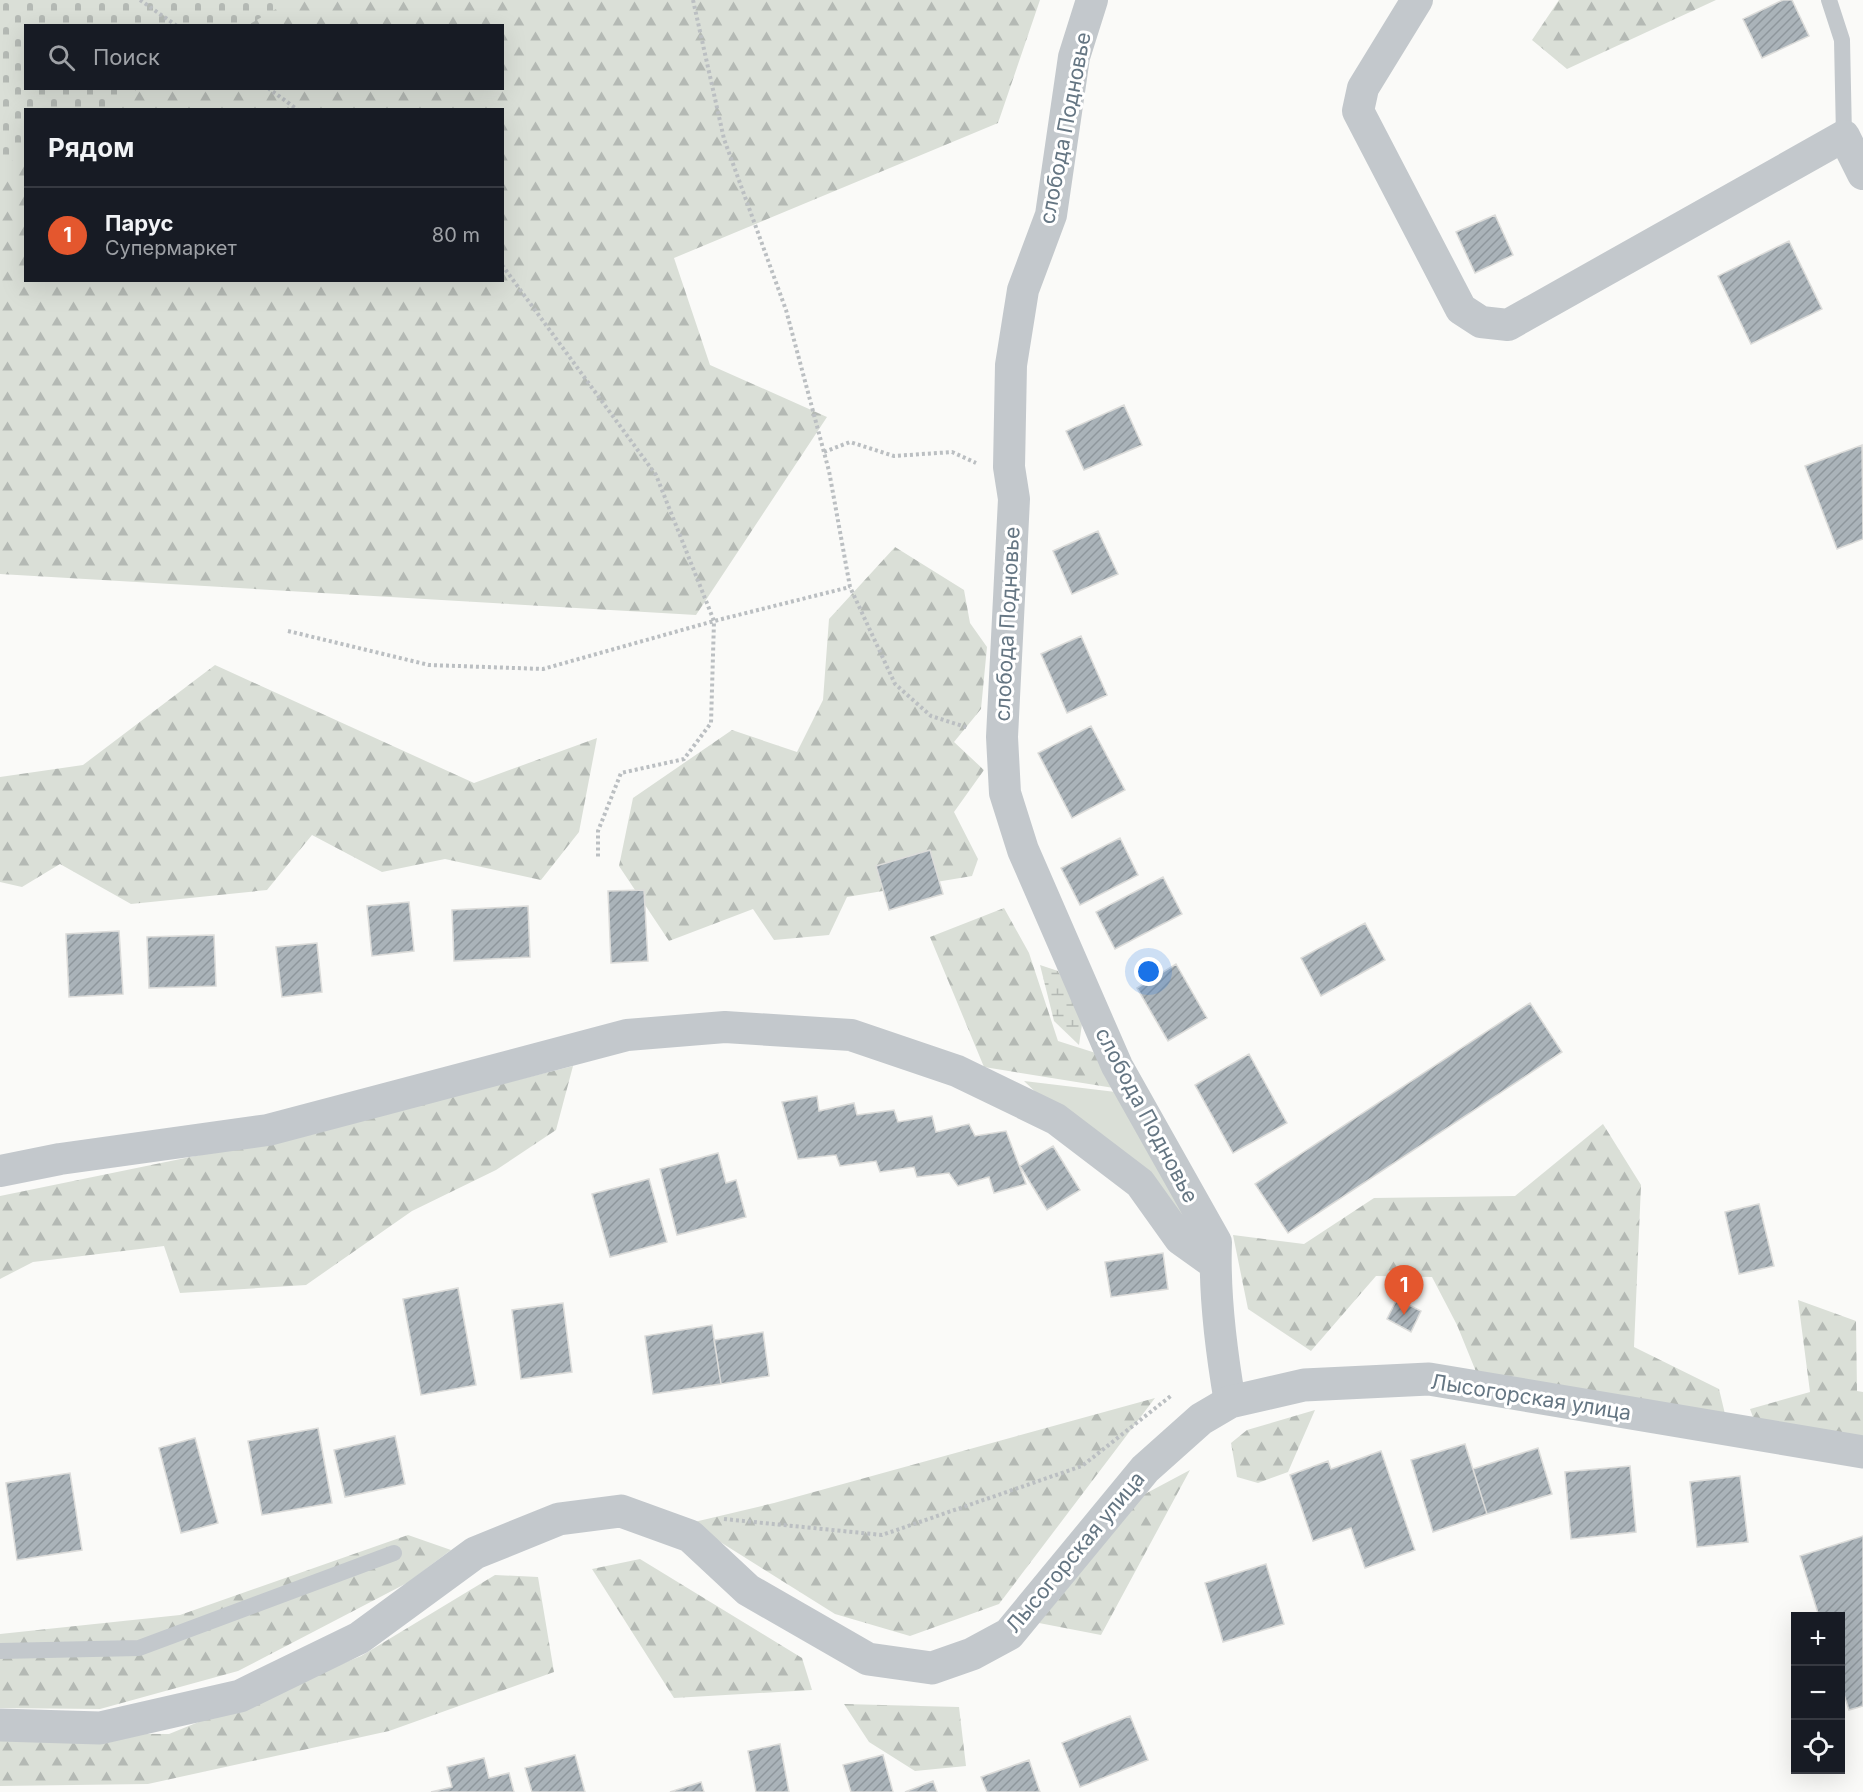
<!DOCTYPE html>
<html lang="ru">
<head>
<meta charset="utf-8">
<style>
	:root { --surface:#171b24; --page:#242831; --text:#f1f3f6; --muted:#9ea1a6; --line:#363941; --accent:#e4572e }
	body { margin:0; font-family:Inter,sans-serif; background:var(--page); color:var(--text) }
	.controls { position:absolute; right:18px; bottom:18px; display:grid; overflow:hidden; border-radius:0px; box-shadow:0 6px 24px #0002 }
	.controls button { width:54px; height:54px; display:grid; place-items:center; padding:0; border:0; border-bottom:2px solid var(--line); background:var(--surface); color:var(--text); font:30px sans-serif }
	.you { position:absolute; left:1149px; top:972px; width:21px; height:21px; margin:-15px; border:4px solid #fff; border-radius:50%; background:#1a73e8; box-shadow:0 0 0 9px #1a73e833 }
	.badge { display:grid; place-items:center; width:39px; height:39px; border-radius:50%; background:var(--accent); color:#fff; font-size:20px; font-weight:700 }
	.pin { position:absolute; translate:-50% -50px; filter:drop-shadow(0 2px 3px #0008) }
	.pin::after { content:''; position:absolute; top:32px; width:21px; height:18px; background:inherit; clip-path:polygon(0 0,100% 0,50% 100%) }
	.list { margin:0; padding:0; list-style:none }
	h2 { display:flex; justify-content:space-between; align-items:center; height:78px; margin:0; padding:0 24px; font-size:26px }
	h2 small { font-size:20px; font-weight:400; color:var(--muted) }
	.list li { display:grid; grid-template-columns:39px 1fr auto; gap:18px; align-items:center; box-sizing:border-box; height:96px; padding:0 24px; border-top:2px solid var(--line) }
	.list b { display:block; font-size:22px; white-space:nowrap }
	.list p { margin:0; font-size:20px; white-space:nowrap; color:var(--muted) }
	.list em { font-size:20px; font-style:normal; color:var(--muted) }
	.icon { flex:none; width:33px; height:33px; fill:none; stroke:currentColor; stroke-width:2; stroke-linecap:round; stroke-linejoin:round }
	.map { position:relative; flex:none; width:1863px; height:1792px; overflow:hidden }
	.search { position:absolute; background:var(--surface); box-shadow:0 6px 24px #0002; left:24px; top:24px; width:480px; height:66px; display:flex; align-items:center; gap:15px; box-sizing:border-box; padding:0 21px; border-radius:0px; color:var(--muted); font-size:22px }
	.panel { position:absolute; background:var(--surface); box-shadow:0 6px 24px #0002; left:24px; top:108px; width:480px; height:174px; border-radius:0px }
	.map>svg:first-child { display:block }
	.grass { fill:#dadfd7 }
	.forest { fill:url(#forest-firs); fill-rule:evenodd }
	.wetland { fill:url(#wetland-marsh) }
	.cemetery { fill:url(#cemetery-stones) }
	.building { fill:url(#building-hatch); stroke:#dcdcda; stroke-width:1.5 }
	.lines { fill:none; stroke-linecap:round; stroke-linejoin:round }
	.path { stroke:#bbbfc2; stroke-width:4; stroke-dasharray:3 3; stroke-linecap:butt }
	.service { stroke:#c3c8cc; stroke-width:16 }
	.minor { stroke:#c3c8cc; stroke-width:32 }
	.tertiary { stroke:#c3c8cc; stroke-width:33 }
	.labels { text-anchor:middle; dominant-baseline:central; stroke-width:6; stroke-linejoin:round; paint-order:stroke }
	.street-label { font-size:21px; fill:#657683; stroke:#fff }
</style>
</head>
<body>
<div class="map">
<svg width="1863" height="1792" viewBox="0 0 1863 1792">
	<defs>
		<pattern id="forest-firs" width="22" height="20" patternUnits="userSpaceOnUse" patternTransform="scale(1.5)"><rect width="22" height="20" fill="#dadfd7"/><path d="M5 1l3.5 6h-7zM16 11l3.5 6h-7z" fill="#b4b9b4"/></pattern>
		<pattern id="wetland-marsh" width="20" height="14" patternUnits="userSpaceOnUse" patternTransform="scale(1.5)"><rect width="20" height="14" fill="#dadfd7"/><path d="M1 5h8M5 5V1M11 12h8M15 12V8" fill="none" stroke="#b4b9b4"/></pattern>
		<pattern id="cemetery-stones" width="16" height="16" patternUnits="userSpaceOnUse" patternTransform="scale(1.5)"><rect width="16" height="16" fill="#dadfd7"/><path d="M2 7V4a2 2 0 0 1 4 0v3zM10 15v-3a2 2 0 0 1 4 0v3z" fill="#b4b9b4"/></pattern>
		<pattern id="building-hatch" width="6" height="6" patternUnits="userSpaceOnUse" patternTransform="scale(1.5)"><rect width="6" height="6" fill="#aab3b9"/><path d="M-1 1l2-2M0 6l6-6M5 7l2-2" fill="none" stroke="#8e969c"/></pattern>
	</defs>
	<rect width="100%" height="100%" fill="#fafaf8"/>
	<!-- grass -->
	<path class="grass" d="M1024,1081L1124,1093L1211,1245L1061,1116Z"/>
	<!-- forest -->
	<path class="forest" d="M0,0H1040L998,123L674,258L710,365L827,417L696,615L0,574ZM26,26H502V88H26ZM26,110H502V280H26Z
		M1559,0H1716L1567,69L1532,40Z
		M895,547L964,590L970,623L987,647L981,709L954,742L984,770L954,812L978,859L972,876L847,897L829,935L774,940L753,909L669,941L619,866L633,798L732,730L797,752L823,700L829,619Z
		M215,665L474,783L597,738L579,832L541,880L445,859L382,872L312,835L267,890L131,904L60,864L22,887L0,882V777L83,765Z
		M1004,908L1029,953L1058,1041L1102,1055L1120,1089L984,1067L930,937Z
		M573,1066L556,1130L496,1170L412,1211L306,1285L180,1293L164,1246L33,1262L0,1279V1196L292,1136Z
		M1603,1124L1641,1185L1634,1347L1719,1389L1725,1414L1479,1379L1457,1325L1432,1277L1376,1276L1311,1351L1248,1309L1233,1235L1304,1244L1374,1198L1515,1196Z
		M1798,1300L1856,1321L1857,1391L1863,1392V1439L1757,1428L1750,1409L1810,1392Z
		M1155,1398L999,1604L910,1636L835,1614L690,1523L774,1503Z
		M1315,1410L1288,1472L1258,1483L1237,1477L1231,1443L1247,1430Z
		M1190,1470L1101,1635L1039,1623L1143,1495Z
		M408,1535L451,1550L407,1583L238,1671L100,1709L0,1708V1634L180,1615Z
		M640,1559L802,1658L812,1690L674,1698L592,1569Z
		M495,1575L538,1577L554,1672L389,1731L148,1784L0,1786V1733L169,1734L361,1656Z
		M844,1704L959,1707L966,1766L915,1771L869,1742Z"/>
	<!-- wetland -->
	<path class="wetland" d="M1040,965L1058,971L1083,1017L1079,1045L1054,1021Z"/>
	<!-- cemetery -->
	<path class="cemetery" d="M0,0H292L248,25L26,26V88L138,89L102,109L26,110L25,153L0,168Z"/>
	<!-- building -->
	<path class="building" d="M1783,0H1792L1809,36L1762,58L1743,19Z
		M1495,215L1513,255L1475,273L1456,232Z
		M1789,241L1822,309L1751,344L1718,276Z
		M1124,405L1142,445L1084,470L1066,431Z
		M1862,445L1863,539L1837,549L1805,466Z
		M1098,531L1118,574L1072,594L1053,551Z
		M1081,636L1107,695L1067,713L1041,654Z
		M1091,726L1125,790L1072,818L1038,753Z
		M1120,838L1138,875L1080,905L1061,868Z
		M930,850L943,894L889,910L876,866Z
		M1163,877L1182,914L1115,949L1096,912Z
		M644,890L648,961L611,963L608,891Z
		M409,902L414,951L372,956L367,906Z
		M528,906L530,957L454,961L452,910Z
		M1365,923L1385,960L1321,996L1301,958Z
		M119,931L123,994L69,997L66,934Z
		M214,935L216,986L149,988L147,937Z
		M317,943L322,992L282,997L276,947Z
		M1176,964L1207,1018L1168,1041L1137,988Z
		M1530,1003L1562,1052L1288,1233L1255,1184Z
		M1249,1054L1287,1123L1233,1153L1195,1085Z
		M817,1096L819,1111L854,1103L857,1115L894,1110L898,1122L932,1116L936,1132L969,1124L975,1136L1006,1131L1026,1184L994,1193L989,1177L958,1186L949,1173L917,1177L914,1167L880,1172L876,1161L840,1166L836,1155L798,1159L782,1102Z
		M1053,1146L1080,1190L1047,1210L1020,1166Z
		M718,1153L726,1183L736,1180L746,1217L677,1235L660,1169Z
		M649,1179L667,1242L610,1257L592,1194Z
		M1759,1204L1774,1266L1739,1274L1725,1212Z
		M1163,1253L1168,1289L1111,1297L1105,1262Z
		M458,1288L476,1385L421,1395L403,1299Z
		M1397,1299L1421,1311L1411,1332L1387,1319Z
		M563,1303L572,1372L521,1379L512,1310Z
		M712,1325L721,1384L653,1394L645,1336Z
		M763,1332L769,1376L721,1384L714,1340Z
		M318,1428L332,1503L262,1515L248,1441Z
		M395,1436L405,1484L345,1497L334,1450Z
		M195,1438L218,1523L181,1533L159,1448Z
		M1465,1444L1487,1514L1433,1532L1411,1460Z
		M1538,1448L1552,1494L1487,1514L1473,1469Z
		M1381,1451L1415,1550L1365,1568L1351,1528L1313,1541L1290,1475L1328,1461L1331,1469Z
		M1630,1466L1636,1532L1571,1539L1565,1472Z
		M70,1473L82,1550L17,1560L6,1483Z
		M1740,1476L1748,1542L1697,1547L1690,1482Z
		M1863,1536V1706L1849,1710L1840,1682V1616H1819L1800,1556Z
		M1266,1564L1284,1624L1223,1642L1205,1583Z
		M1130,1716L1148,1760L1080,1787L1062,1743Z
		M780,1744L789,1792H756L748,1751Z
		M575,1755L585,1792H532L525,1768Z
		M883,1755L893,1792H851L843,1765Z
		M484,1758L489,1778L509,1773L514,1792H431L452,1787L447,1767Z
		M1029,1760L1040,1792H987L981,1777Z
		M933,1781L937,1792H905Z
		M701,1782L704,1792H670Z"/>
	<g class="lines">
		<!-- path -->
		<path class="path" d="M140,0L177,26
			M693,0L724,139L786,310L829,471L850,587L895,684L931,716L969,728
			M268,88L298,110
			M502,265L656,475L714,621L711,723L684,759L621,773L598,831V859
			M824,452L850,442L894,456L952,452L976,463
			M288,631L429,665L543,669L714,621L850,587
			M724,1519L882,1535L1082,1466L1172,1395"/>
		<!-- service -->
		<path class="service" d="M1829,0L1842,40L1844,136
			M0,1651L139,1648L394,1553"/>
		<!-- minor -->
		<path class="minor" d="M1092,0L1074,57L1051,215L1023,290L1011,365L1009,467L1014,499L1002,737L1005,793L1023,850L1117,1066L1216,1242C1214,1295 1221,1350 1230,1402
			M1417,0L1363,88L1358,111L1461,309L1481,322L1508,325L1844,136L1863,174
			M0,1171L60,1159L268,1130L627,1035L725,1027L851,1035L957,1071L1056,1119L1140,1183L1180,1239L1215,1264"/>
		<!-- tertiary -->
		<path class="tertiary" d="M0,1725L100,1728L240,1696L359,1638L475,1553L559,1519L621,1511L690,1536L748,1590L868,1659L932,1668L972,1654L1009,1634L1145,1469L1201,1419L1230,1402L1304,1385L1429,1379L1863,1452"/>
	</g>
	<g class="labels">
		<!-- street labels -->
		<g class="street-label">
			<text transform="translate(1065 128) rotate(-79)">слобода Подновье</text>
			<text transform="translate(1007 624) rotate(-87)">слобода Подновье</text>
			<text transform="translate(1147 1115) rotate(62)">слобода Подновье</text>
			<text transform="translate(1531 1397) rotate(9)">Лысогорская улица</text>
			<text transform="translate(1075 1552) rotate(-50)">Лысогорская улица</text>
		</g>
	</g>
</svg>
<div class="controls">
<button>+</button>
<button>−</button>
<button><svg class="icon" aria-label="locate" viewBox="0 0 24 24"><circle cx="12" cy="12" r="6"/><path d="M12 2v4M12 18v4M2 12h4M18 12h4"/></svg></button>
</div>
<div class="you"></div>
<div class="pin badge" style="left:1404px;top:1315px">1</div>
<div class="search"><svg class="icon" aria-label="search" viewBox="0 0 24 24"><circle cx="10" cy="10" r="6"/><path d="M15 15l6 6"/></svg>Поиск</div>
<section class="panel">
<h2>Рядом<small></small></h2>
<ul class="list">
<li><span class="badge">1</span><div><b>Парус</b><p>Супермаркет</p></div><em>80 m</em></li>
</ul>
</section>
</div>
</body>
</html>
